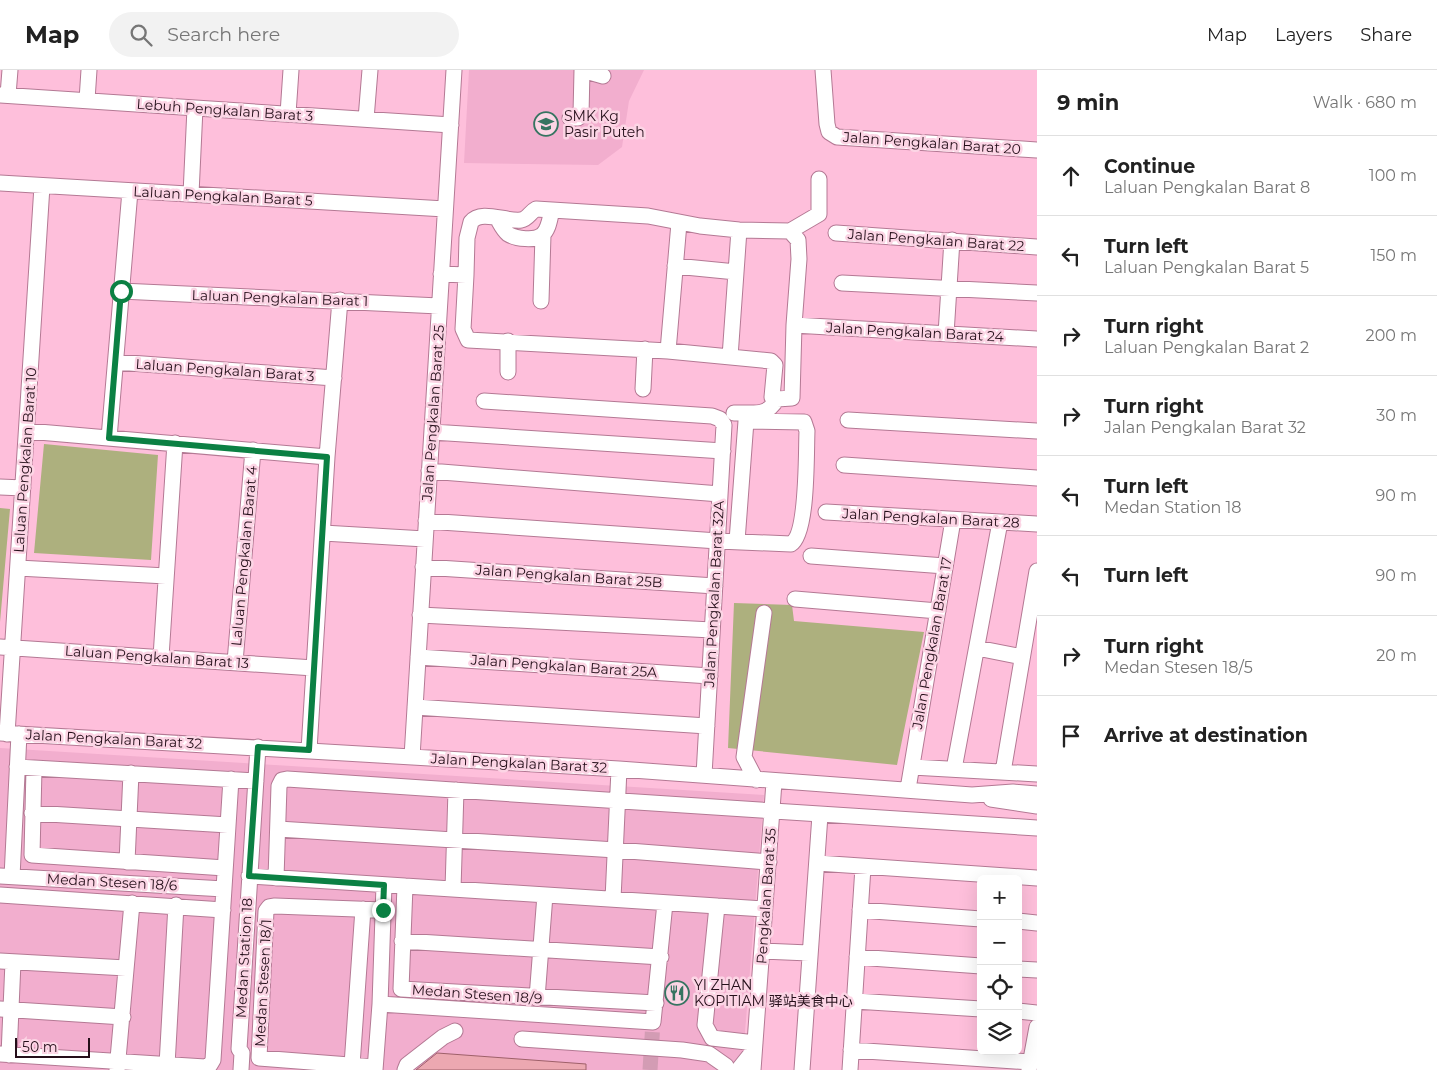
<!DOCTYPE html>
<html lang="en">
<head>
<meta charset="utf-8">
<style>
	:root { --surface:#fff; --page:#f2f2f2; --text:#222; --muted:#767676; --line:#e0e0e0 }
	body { margin:0; font-family:Montserrat,"Noto Sans SC",sans-serif; background:var(--page); color:var(--text) }
	.controls { position:absolute; right:15px; bottom:15px; display:grid; overflow:hidden; border-radius:8px; box-shadow:0 5px 20px #0002 }
	.controls button { width:45px; height:45px; display:grid; place-items:center; padding:0; border:0; border-bottom:1px solid var(--line); background:var(--surface); color:var(--text); font:25px sans-serif }
	.scale { position:absolute; left:15px; bottom:12px; width:75px; box-sizing:border-box; padding-left:5px; border:2px solid #250f1a; border-top:0; font-size:14px; line-height:18px; white-space:nowrap; color:#250f1a; -webkit-text-stroke:4px #fcd5e5; paint-order:stroke }
	.stop { position:absolute; width:15px; height:15px; margin:-11px; border:4px solid #0b8043; border-radius:50%; background:#fff }
	.stop.end { background:#0b8043; border-color:#fff; box-shadow:0 1px 5px #0008 }
	.list { margin:0; padding:0; list-style:none }
	h2 { display:flex; justify-content:space-between; align-items:center; height:65px; margin:0; padding:0 20px; font-size:21px }
	h2 small { font-size:16px; font-weight:400; color:var(--muted) }
	.list li { display:grid; grid-template-columns:32px 1fr auto; gap:15px; align-items:center; box-sizing:border-box; height:80px; padding:0 20px; border-top:1px solid var(--line) }
	.list b { display:block; font-size:19px; white-space:nowrap }
	.list p { margin:0; font-size:16px; white-space:nowrap; color:var(--muted) }
	.list em { font-size:16px; font-style:normal; color:var(--muted) }
	.icon { flex:none; width:28px; height:28px; fill:none; stroke:currentColor; stroke-width:2; stroke-linecap:round; stroke-linejoin:round }
	.map { position:relative; flex:none; width:1037px; height:1000px; overflow:hidden }
	header { display:flex; align-items:center; gap:30px; box-sizing:border-box; height:70px; padding:0 25px; background:var(--surface); border-bottom:1px solid var(--line) }
	header strong { font-size:24px }
	nav { display:flex; gap:28px; margin-inline-start:auto; font-size:18px }
	.search { width:350px; height:45px; background:var(--page); display:flex; align-items:center; gap:12px; box-sizing:border-box; padding:0 18px; border-radius:28px; color:var(--muted); font-size:19px }
	main { display:flex }
	aside { flex:1; background:var(--surface) }
	.map>svg:first-child { display:block }
	.built { fill:#f2aece }
	.green { fill:#adb07e }
	.building { fill:#eca8b1; stroke:#9e6069 }
	.lines { fill:none; stroke-linecap:round; stroke-linejoin:round }
	.minor-tunnel { stroke:#d39cb4; stroke-width:15; stroke-dasharray:15 8; stroke-linecap:butt }
	.minor-casing { stroke:#b47994; stroke-width:17 }
	.minor { stroke:#fff; stroke-width:15 }
	.route { stroke:#0b8043; stroke-width:6 }
	.labels { text-anchor:middle; dominant-baseline:central; stroke-width:5; stroke-linejoin:round; paint-order:stroke }
	.street-label { font-size:14px; fill:#250f1a; stroke:#fcd5e5 }
	.poi-label { font-size:14px; fill:#250f1a; stroke:#fcd5e5; text-anchor:start }
</style>
</head>
<body>
<header>
<strong>Map</strong>
<div class="search"><svg class="icon" aria-label="search" viewBox="0 0 24 24"><circle cx="10" cy="10" r="6"/><path d="M15 15l6 6"/></svg>Search here</div>
<nav><a>Map</a><a>Layers</a><a>Share</a></nav>
</header>
<main>
<div class="map">
<svg width="1037" height="1000" viewBox="0 0 1037 1000">
	<rect width="100%" height="100%" fill="#febfdb"/>
	<!-- built -->
	<path class="built" d="M469,0H644L629,31L622,77L598,95L464,93Z
		M0,678L764,725L742,1000H0Z"/>
	<!-- green -->
	<path class="green" d="M44,374L158,385L151,490L34,483Z
		M0,438L10,439L0,552Z
		M734,533L792,535L794,551L924,562L897,695L728,678Z"/>
	<!-- building -->
	<path class="building" d="M437,983L586,994V1000H416Z"/>
	<g class="lines">
		<!-- minor-tunnel -->
		<path class="minor-tunnel" d="M650,1000L653,952"/>
		<!-- minor casing -->
		<g class="minor-casing">
			<path id="minor" d="M823,0L827,54L829,62L837,67L1037,80
				M0,25L451,55
				M8,25L10,0
				M87,30L89,0
				M288,44L291,0
				M570,48H578L581,45L582,0L603,6
				M366,49L370,0
				M0,113L445,139
				M191,124L195,38
				M497,148C500,153 503,160 508,164C516,169 535,171 542,165C549,160 550,147 552,140
				M790,161L819,144V109
				M836,163L1037,177
				M675,196L736,202
				M441,204L466,205L463,259L468,270L668,281L771,291L775,295L772,327L777,329L792,328L794,255L799,189L798,170L790,161L739,160L700,156L648,146L536,139C530,142 528,149 521,150C506,152 481,139 471,152L467,168L466,205
				M842,213L1037,223
				M121,221L439,236
				M541,231L543,165
				M794,255L1037,269
				M946,264L952,170
				M668,281L679,153
				M730,287L739,160
				M116,292L334,308
				M508,302V271
				M643,319L645,279
				M484,331L712,346L720,349L724,355L704,705
				M734,343C753,342 766,348 777,329
				M848,350L1037,361
				M27,361L327,387
				M432,362L723,381
				M109,368L130,121
				M844,395L1037,408
				M429,401L720,424
				M0,417L23,418
				M826,442L1037,454
				M426,451L718,471L791,474C808,464 806,382 807,361L804,352L746,351L737,471
				M323,463L425,469
				M811,486L945,496
				M423,497L715,516
				M18,498L166,506
				M795,529L938,541
				M420,545L712,560
				M0,577L314,598
				M977,578L1022,587
				M161,587L175,373
				M418,587L710,606
				M235,592L253,380
				M415,637L707,656
				M0,663L619,699L972,725L1013,722L1037,724
				M7,664L42,116
				M309,680L327,387L340,230
				M412,687L454,0
				M17,697L256,711
				M912,697L1037,704
				M34,698L32,785L225,798
				M954,699L1000,452
				M1003,702L1037,501
				M756,710L744,687L764,543
				M908,719L953,450
				M991,729L1037,736
				M32,743L228,755
				M278,759L616,780L769,792
				M127,792L131,703
				M817,793L1037,808
				M0,806L224,819
				M249,806L764,839
				M12,807L19,664
				M276,808L279,716L282,710L287,709C537,725 787,743 1037,758
				M405,816L401,919L656,933
				M453,819L456,720
				M0,825L223,840
				M613,829L619,699
				M717,836L705,955L712,968L755,973
				M860,840L981,849
				M1018,851L1037,853
				M402,871L661,887
				M762,881L809,883
				M857,887L981,896
				M0,891L126,898
				M1018,899L1037,900
				M537,928L545,825
				M855,931L981,939
				M380,934L653,952L665,833
				M0,939L123,947
				M1018,941L1037,943
				M522,969L682,980L709,984L726,996V1000
				M851,980L1030,992
				M0,984L205,997L210,995L213,990L231,709
				M9,985L13,892
				M167,995L176,835
				M352,995L363,839
				M375,997L259,988L266,841L269,837L275,836L383,840
				M117,1000L132,833
				M241,1000L242,983L239,979L258,677
				M375,1000L380,934L384,815
				M405,1000L407,995L443,967L455,961
				M738,1000L754,980
				M753,1000L774,712
				M802,1000L820,745
				M850,1000L863,797
				M1029,1000L1037,957"/>
		</g>
		<!-- minor -->
		<use href="#minor" class="minor"/>
	</g>
	<g class="lines">
		<!-- route -->
		<path class="route" d="M121,221L109,368L327,387L309,680L258,677L249,806L384,815L383,840"/>
	</g>
	<!-- icons -->
	<defs>
		<g id="school-ring" transform="scale(1.25)"><circle r="9.5" fill="#fcd5e5" stroke="#367461" stroke-width="1.5"/><path d="M0-5L7-2L0 1L-7-2ZM-4 1L0 2.5L4 1V4Q0 6-4 4Z" fill="#367461"/></g>
		<g id="restaurant-ring" transform="scale(1.25)"><circle r="9.5" fill="#fcd5e5" stroke="#367461" stroke-width="1.5"/><path d="M-5-6h1v4h1v-4h1v4h1v-4h1v5L-1.5 .5V6h-2V.5L-5-1ZM5-6V6H3V1.5H1.5Q1.5-4 5-6Z" fill="#367461"/></g>
	</defs>
	<g fill-rule="evenodd">
		<use href="#school-ring" x="546" y="54"/>
		<use href="#restaurant-ring" x="677" y="923"/>
	</g>
	<g class="labels">
		<!-- street labels -->
		<g class="street-label">
			<text transform="translate(225 40) rotate(4)">Lebuh Pengkalan Barat 3</text>
			<text transform="translate(932 73) rotate(4)">Jalan Pengkalan Barat 20</text>
			<text transform="translate(223 126) rotate(3)">Laluan Pengkalan Barat 5</text>
			<text transform="translate(936 170) rotate(4)">Jalan Pengkalan Barat 22</text>
			<text transform="translate(280 228) rotate(2)">Laluan Pengkalan Barat 1</text>
			<text transform="translate(915 262) rotate(3)">Jalan Pengkalan Barat 24</text>
			<text transform="translate(225 300) rotate(4)">Laluan Pengkalan Barat 3</text>
			<text transform="translate(433 343) rotate(-86)">Jalan Pengkalan Barat 25</text>
			<text transform="translate(25 390) rotate(-86)">Laluan Pengkalan Barat 10</text>
			<text transform="translate(931 448) rotate(3)">Jalan Pengkalan Barat 28</text>
			<text transform="translate(244 486) rotate(-85)">Laluan Pengkalan Barat 4</text>
			<text transform="translate(569 506) rotate(4)">Jalan Pengkalan Barat 25B</text>
			<text transform="translate(714 524) rotate(-87)">Jalan Pengkalan Barat 32A</text>
			<text transform="translate(932 573) rotate(-80)">Jalan Pengkalan Barat 17</text>
			<text transform="translate(157 587) rotate(4)">Laluan Pengkalan Barat 13</text>
			<text transform="translate(564 596) rotate(4)">Jalan Pengkalan Barat 25A</text>
			<text transform="translate(114 669) rotate(3)">Jalan Pengkalan Barat 32</text>
			<text transform="translate(519 693) rotate(3)">Jalan Pengkalan Barat 32</text>
			<text transform="translate(112 812) rotate(3)">Medan Stesen 18/6</text>
			<text transform="translate(766 826) rotate(-86)">Pengkalan Barat 35</text>
			<text transform="translate(244 888) rotate(-87)">Medan Station 18</text>
			<text transform="translate(263 913) rotate(-87)">Medan Stesen 18/1</text>
			<text transform="translate(477 924) rotate(4)">Medan Stesen 18/9</text>
		</g>
		<!-- poi labels -->
		<g class="poi-label">
			<text x="564" y="46">SMK Kg<tspan x="564" dy="16">Pasir Puteh</tspan></text>
			<text x="694" y="915">YI ZHAN<tspan x="694" dy="16">KOPITIAM 驿站美食中心</tspan></text>
		</g>
	</g>
</svg>
<div class="controls">
<button>+</button>
<button>−</button>
<button><svg class="icon" aria-label="locate" viewBox="0 0 24 24"><circle cx="12" cy="12" r="6"/><path d="M12 2v4M12 18v4M2 12h4M18 12h4"/></svg></button>
<button><svg class="icon" aria-label="layers" viewBox="0 0 24 24"><path d="M12 4l9 5-9 5-9-5zM3 14l9 5 9-5"/></svg></button>
</div>
<div class="scale">50 m</div>
<div class="stop" style="left:121px;top:221px"></div>
<div class="stop end" style="left:383px;top:840px"></div>
</div>
<aside>
<h2>9 min<small>Walk · 680 m</small></h2>
<ul class="list">
<li><svg class="icon" aria-label="ahead" viewBox="0 0 24 24"><path d="M12 20V5M6 11l6-6 6 6"/></svg><div><b>Continue</b><p>Laluan Pengkalan Barat 8</p></div><em>100 m</em></li>
<li><svg class="icon" aria-label="left" viewBox="0 0 24 24"><path d="M17 20v-9H6M10 6l-5 5 5 5"/></svg><div><b>Turn left</b><p>Laluan Pengkalan Barat 5</p></div><em>150 m</em></li>
<li><svg class="icon" aria-label="right" viewBox="0 0 24 24"><path d="M7 20v-9h11M14 6l5 5-5 5"/></svg><div><b>Turn right</b><p>Laluan Pengkalan Barat 2</p></div><em>200 m</em></li>
<li><svg class="icon" aria-label="right" viewBox="0 0 24 24"><path d="M7 20v-9h11M14 6l5 5-5 5"/></svg><div><b>Turn right</b><p>Jalan Pengkalan Barat 32</p></div><em>30 m</em></li>
<li><svg class="icon" aria-label="left" viewBox="0 0 24 24"><path d="M17 20v-9H6M10 6l-5 5 5 5"/></svg><div><b>Turn left</b><p>Medan Station 18</p></div><em>90 m</em></li>
<li><svg class="icon" aria-label="left" viewBox="0 0 24 24"><path d="M17 20v-9H6M10 6l-5 5 5 5"/></svg><div><b>Turn left</b></div><em>90 m</em></li>
<li><svg class="icon" aria-label="right" viewBox="0 0 24 24"><path d="M7 20v-9h11M14 6l5 5-5 5"/></svg><div><b>Turn right</b><p>Medan Stesen 18/5</p></div><em>20 m</em></li>
<li><svg class="icon" aria-label="arrive" viewBox="0 0 24 24"><path d="M6 21V4h12l-3 4 3 4H6"/></svg><div><b>Arrive at destination</b></div></li>
</ul>
</aside>
</main>
</body>
</html>
